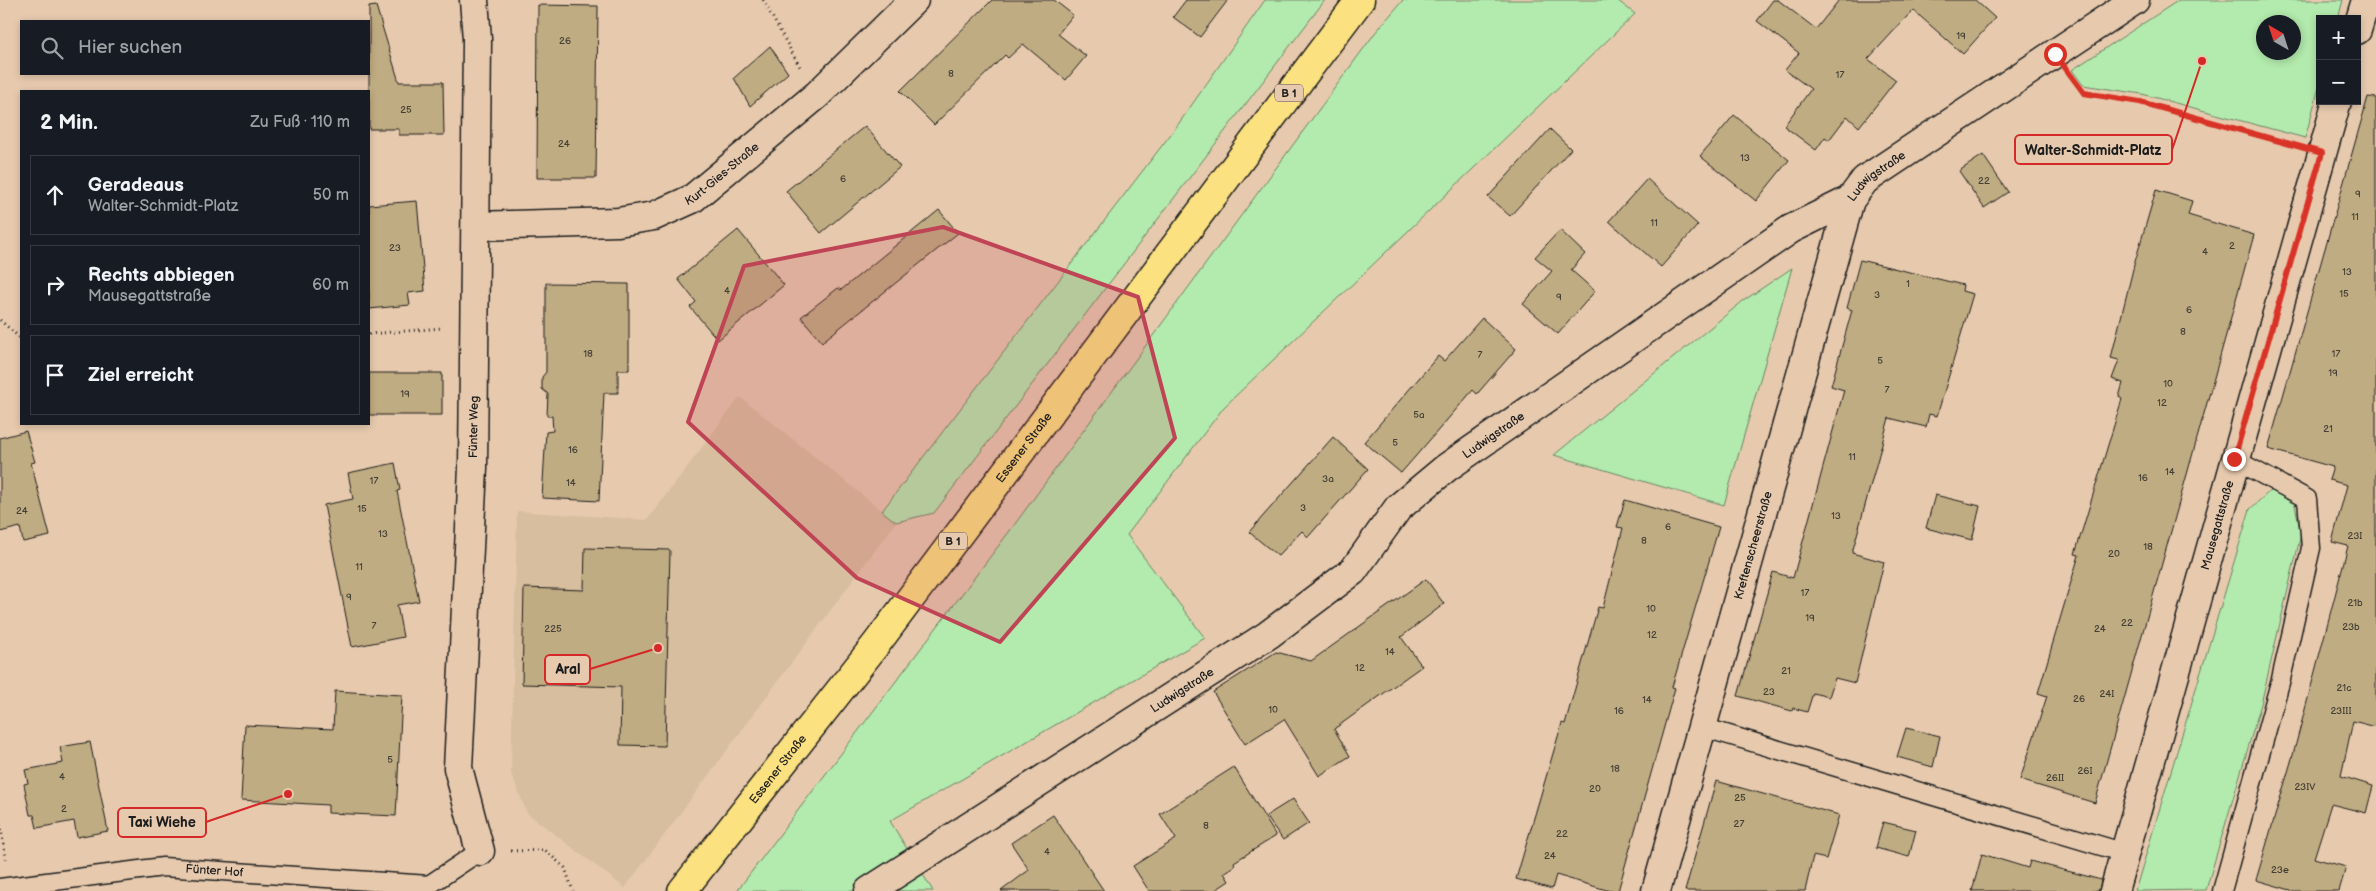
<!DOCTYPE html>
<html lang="de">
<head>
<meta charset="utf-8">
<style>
	:root { --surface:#171b24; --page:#20242c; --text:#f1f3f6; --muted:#9ea1a6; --line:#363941 }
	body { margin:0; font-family:"Balsamiq Sans",sans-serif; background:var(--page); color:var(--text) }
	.controls { position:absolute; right:15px; top:15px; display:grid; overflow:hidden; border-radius:0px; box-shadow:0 2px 8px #0003 }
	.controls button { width:45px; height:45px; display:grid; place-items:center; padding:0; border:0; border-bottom:1px solid var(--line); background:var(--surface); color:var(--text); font:25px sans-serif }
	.compass { position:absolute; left:2256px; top:15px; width:45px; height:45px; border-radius:50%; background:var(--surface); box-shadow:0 2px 8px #0003; rotate:321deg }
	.stop { position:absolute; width:15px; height:15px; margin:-11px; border:4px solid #d93025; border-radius:50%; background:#fff }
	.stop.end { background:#d93025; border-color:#fff; box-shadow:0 1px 5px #0008 }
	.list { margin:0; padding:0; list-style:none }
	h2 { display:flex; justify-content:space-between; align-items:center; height:65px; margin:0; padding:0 20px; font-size:21px }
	h2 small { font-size:16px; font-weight:400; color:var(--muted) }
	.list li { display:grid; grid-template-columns:32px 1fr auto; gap:15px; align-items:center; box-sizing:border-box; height:80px; margin:0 10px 10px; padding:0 10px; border:1px solid var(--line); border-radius:0px }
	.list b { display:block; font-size:19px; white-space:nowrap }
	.list p { margin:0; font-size:16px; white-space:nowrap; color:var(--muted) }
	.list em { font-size:16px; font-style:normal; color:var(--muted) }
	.icon { flex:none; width:28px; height:28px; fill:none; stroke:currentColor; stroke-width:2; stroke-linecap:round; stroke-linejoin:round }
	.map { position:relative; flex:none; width:2376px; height:891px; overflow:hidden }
	.search { position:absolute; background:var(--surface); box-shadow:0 2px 8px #0003; left:20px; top:20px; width:350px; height:55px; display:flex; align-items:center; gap:12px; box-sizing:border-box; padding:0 18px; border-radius:0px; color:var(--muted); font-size:19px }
	.panel { position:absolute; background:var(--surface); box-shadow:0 2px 8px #0003; left:20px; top:90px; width:350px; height:335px; border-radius:0px }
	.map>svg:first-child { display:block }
	.built { fill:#d7be9e }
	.green { fill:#b3eaad; stroke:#688364; fill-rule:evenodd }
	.building { fill:#c0ac82; stroke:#1c1c1c }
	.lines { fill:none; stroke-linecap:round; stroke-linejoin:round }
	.lane-casing { stroke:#1c1c1c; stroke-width:21 }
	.street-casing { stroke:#1c1c1c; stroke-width:31 }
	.primary-casing { stroke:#1c1c1c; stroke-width:31 }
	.path { stroke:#1c1c1c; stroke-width:3; stroke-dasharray:1 4; stroke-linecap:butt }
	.lane { stroke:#e7caae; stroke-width:18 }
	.street { stroke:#e7caae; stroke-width:28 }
	.primary { stroke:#fbe180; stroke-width:28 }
	.route { stroke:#d93025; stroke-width:6 }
	.marked { fill:#bf4455; fill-opacity:0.2; stroke:#bf4455; stroke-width:4; stroke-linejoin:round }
	.labels { text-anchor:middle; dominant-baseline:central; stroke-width:4; stroke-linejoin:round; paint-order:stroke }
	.number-label { font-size:10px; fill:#454036 }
	.shield { fill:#e7caae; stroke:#595048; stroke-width:1 }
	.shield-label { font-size:11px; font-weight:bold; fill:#1c1c1c }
	.street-label { font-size:12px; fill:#1c1c1c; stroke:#e7caae }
	.leader { fill:none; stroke:#d62828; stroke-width:2 }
	.callout-dot { fill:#d62828; stroke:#e7caae; stroke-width:2 }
	.callout { fill:#e7caae; stroke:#d62828; stroke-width:2 }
	.callout-label { font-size:14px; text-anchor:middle; font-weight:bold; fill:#1c1c1c }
</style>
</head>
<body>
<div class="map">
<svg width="2376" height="891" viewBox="0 0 2376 891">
	<rect width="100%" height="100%" fill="#e7caae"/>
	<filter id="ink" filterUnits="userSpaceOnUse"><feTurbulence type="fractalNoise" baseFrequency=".02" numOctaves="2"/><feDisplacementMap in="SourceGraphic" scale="10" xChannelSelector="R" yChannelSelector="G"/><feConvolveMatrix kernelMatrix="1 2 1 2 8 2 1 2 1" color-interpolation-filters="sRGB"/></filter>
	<g filter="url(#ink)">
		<!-- built -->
		<path class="built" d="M740,397L896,522L625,888L527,813L511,774L517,511L647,520Z"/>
		<!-- green -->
		<path class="green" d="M1265,0H1325L934,513L896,522L882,511L1177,126Z
			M1403,0H1617L1635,14L1224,407L1127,535L1205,638L890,821L933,891H737L1012,528L1375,33Z
			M2179,0H2343L2338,19H2320V84L2305,138L2142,94L2083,85L2072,70ZM2294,22V52H2264V22Z
			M1792,268L1724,505L1554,455L1743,301Z
			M2271,490L2294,500L2301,534L2261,704L2206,890L2135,891L2250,509Z"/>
		<!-- building -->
		<path class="building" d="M992,0H1054L1073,15L1058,34L1086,56L1066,80L1023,44L1008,58L1005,55L934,125L900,91Z
			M1186,0H1228L1200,37L1173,17Z
			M1773,0H1778L1816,29L1839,0H1975L1995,18L1963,54L1913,10L1868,59L1896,80L1859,127L1847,116L1829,140L1825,137L1816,150L1784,126L1811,89L1785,70L1799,53L1757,21Z
			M538,5L598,6L596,178H537Z
			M376,6L399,82H443L444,135H399V129H369V7Z
			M770,46L788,73L750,106L734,78Z
			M2368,97L2376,98V727L2353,721L2341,776L2373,786L2366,813L2331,804L2314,858L2346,867L2339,891H2294L2256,880L2293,755L2348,546L2332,542L2347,485L2329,480L2333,467L2268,449Z
			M1734,115L1789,160L1756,201L1700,156Z
			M865,126L900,167L821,233L786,191Z
			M1550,129L1571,149L1510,216L1488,197Z
			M1983,155L2008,192L1984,208L1959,171Z
			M1647,179L1698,225L1661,267L1609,221Z
			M2156,190L2192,201L2188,215L2254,235L2095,803L2020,780L2047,696L2038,693L2079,555L2075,554L2122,399L2119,397L2123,383L2112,379L2119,360L2111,358L2134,265Z
			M417,201L425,291L408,293L410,305L369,309V205Z
			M939,210L958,233L822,342L801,317L838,288L841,290Z
			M738,230L784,285L718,340L690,307L696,302L678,279Z
			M1560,230L1585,254L1571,270L1595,291L1558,334L1523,304L1552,271L1535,257Z
			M1860,260L1963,285L1962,291L1973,294L1937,416L1929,414L1926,427L1889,418L1852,553L1884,562L1855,683L1835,678L1829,697L1813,693L1807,712L1793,708L1792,711L1738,696L1773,572L1793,578L1844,390L1831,386L1852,310L1847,308Z
			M546,283L629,284V370H618V393H604L599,501L542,498L546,432L553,431L552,416H547L548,394L542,389V377L546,372Z
			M1482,318L1516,349L1477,394L1473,390L1401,473L1364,442L1438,356L1444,361Z
			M369,373H442V415H369Z
			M26,431L35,462L31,463L50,536L23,542L20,527L0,532V438Z
			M1333,437L1368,469L1308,537L1302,531L1278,556L1249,532Z
			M395,463L400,490L397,491L419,601L397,605L403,637L352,647L324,505L353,499L348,473Z
			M1935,495L1980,506L1972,540L1926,528Z
			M1625,500L1719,527L1672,687L1675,688L1618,891H1610L1556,875L1552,889L1516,879L1562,723L1565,724L1598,607L1603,608L1623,528L1617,527Z
			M585,548L670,550L665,746L620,745L621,687L522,684L524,588L584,590Z
			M1426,579L1444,604L1401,637L1422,666L1334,729L1350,756L1319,776L1284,719L1245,744L1213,692L1276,652L1311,661Z
			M335,691L402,695L396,816L328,813V805L241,800L245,725L333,729Z
			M1906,728L1940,736L1933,767L1897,757Z
			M90,742L108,831L77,837L74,821L37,828L34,815H30L24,784L28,783L25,770L63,763L60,747Z
			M1234,767L1276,836L1234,862L1235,866L1224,873L1229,881L1214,891H1149L1133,866L1176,839L1160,814Z
			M1716,781L1839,815L1826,859L1813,856L1805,891H1685Z
			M1293,799L1309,823L1283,840L1266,816Z
			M1053,815L1104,891H1001L1029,870L1011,843Z
			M1883,822L1916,830L1909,857L1876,848Z
			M1982,854L2028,868L2030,861L2101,880L2099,891H1972Z"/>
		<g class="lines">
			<!-- lane casing -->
			<g class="lane-casing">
				<g id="lane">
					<path d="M1702,727L2125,853"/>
					<path id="s1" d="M0,888L163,867L429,885L480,851"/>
					<path d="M2222,891L2281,679L2311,548L2307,499L2234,459"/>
				</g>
			</g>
			<!-- street casing -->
			<g class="street-casing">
				<g id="street">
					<path d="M474,0L477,39L473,468L458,768L480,851"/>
					<path d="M2357,30L2366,0"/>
					<path id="s2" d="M476,226L618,222L654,216L692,199L817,95L914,0"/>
					<path id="s3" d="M869,891L1268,635L1353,571L1398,508L1446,468L1791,229L1850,200L1865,180L2135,0"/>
					<path id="s4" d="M1656,891L1850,200"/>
					<path id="s5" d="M2114,891L2337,101"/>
				</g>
			</g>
			<!-- primary casing -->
			<g class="primary-casing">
				<g id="primary">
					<path id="s6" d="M682,891L877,643L1360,0"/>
				</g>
			</g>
			<!-- path -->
			<path class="path" d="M763,0L800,67
				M2074,80L2084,93L2140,102L2292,145
				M0,320L21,339
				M369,334L442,328
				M0,824L6,859
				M511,851L545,850L565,868L573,891"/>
			<!-- lane -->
			<use href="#lane" class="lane"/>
			<!-- street -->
			<use href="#street" class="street"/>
			<!-- primary -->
			<use href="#primary" class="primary"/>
		</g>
	</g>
	<g class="lines" filter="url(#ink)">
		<!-- route -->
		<path class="route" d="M2055,54L2084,93L2140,102L2322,153L2234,459"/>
	</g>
	<!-- marked area -->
	<path class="marked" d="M943,227L1138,297L1175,438L1000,642L857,578L688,422L744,266Z"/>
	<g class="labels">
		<!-- number labels -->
		<g class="number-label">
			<text x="1961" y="36">19</text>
			<text x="565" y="41">26</text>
			<text x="951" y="74">8</text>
			<text x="1840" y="75">17</text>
			<text x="406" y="110">25</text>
			<text x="564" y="144">24</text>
			<text x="1745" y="158">13</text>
			<text x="843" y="179">6</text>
			<text x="1984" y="181">22</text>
			<text x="2358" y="194">9</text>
			<text x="2355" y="217">11</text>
			<text x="1654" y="223">11</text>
			<text x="2232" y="246">2</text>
			<text x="395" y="248">23</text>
			<text x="2205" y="252">4</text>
			<text x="2347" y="272">13</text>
			<text x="1908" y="284">1</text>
			<text x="727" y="291">4</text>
			<text x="2344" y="294">15</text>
			<text x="1877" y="295">3</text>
			<text x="1559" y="297">9</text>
			<text x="2189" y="310">6</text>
			<text x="2183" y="332">8</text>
			<text x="588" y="354">18</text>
			<text x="2336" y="354">17</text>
			<text x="1480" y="355">7</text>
			<text x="1880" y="361">5</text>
			<text x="2333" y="373">19</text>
			<text x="2168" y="384">10</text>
			<text x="1887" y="390">7</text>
			<text x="405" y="394">19</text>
			<text x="2162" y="403">12</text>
			<text x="1419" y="415">5a</text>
			<text x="2328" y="429">21</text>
			<text x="1395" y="443">5</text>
			<text x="573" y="450">16</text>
			<text x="1852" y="457">11</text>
			<text x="2170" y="472">14</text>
			<text x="2143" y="478">16</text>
			<text x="1328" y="479">3a</text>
			<text x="374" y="481">17</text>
			<text x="571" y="483">14</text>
			<text x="1303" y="508">3</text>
			<text x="362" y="509">15</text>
			<text x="22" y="511">24</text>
			<text x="1836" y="516">13</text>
			<text x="1668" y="527">6</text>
			<text x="383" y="534">13</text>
			<text x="2355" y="536">23I</text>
			<text x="1644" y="541">8</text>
			<text x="2148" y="547">18</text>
			<text x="2114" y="554">20</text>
			<text x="359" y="567">11</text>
			<text x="1805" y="593">17</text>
			<text x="349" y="597">9</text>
			<text x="2355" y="603">21b</text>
			<text x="1651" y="609">10</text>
			<text x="1810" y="618">19</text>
			<text x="2127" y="623">22</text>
			<text x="374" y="626">7</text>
			<text x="2351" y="627">23b</text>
			<text x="553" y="629">225</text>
			<text x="2100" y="629">24</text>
			<text x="1652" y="635">12</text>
			<text x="1390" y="652">14</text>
			<text x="1360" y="668">12</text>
			<text x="1786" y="671">21</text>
			<text x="2344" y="688">21c</text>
			<text x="1769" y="692">23</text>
			<text x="2107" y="694">24I</text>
			<text x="2079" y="699">26</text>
			<text x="1647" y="700">14</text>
			<text x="1273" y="710">10</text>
			<text x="1619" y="711">16</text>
			<text x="2341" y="711">23III</text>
			<text x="390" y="760">5</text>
			<text x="1615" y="769">18</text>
			<text x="2085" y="771">26I</text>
			<text x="62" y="777">4</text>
			<text x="2055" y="778">26II</text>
			<text x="2305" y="787">23IV</text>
			<text x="1595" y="789">20</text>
			<text x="1740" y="798">25</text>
			<text x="64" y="809">2</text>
			<text x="1739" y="824">27</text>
			<text x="1206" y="826">8</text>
			<text x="1562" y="834">22</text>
			<text x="1047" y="852">4</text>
			<text x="1550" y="856">24</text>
			<text x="2280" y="870">23e</text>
		</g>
		<!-- shield labels -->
		<g class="shield">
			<rect x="1275" y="84.5" width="28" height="17" rx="4"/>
			<rect x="939" y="532.5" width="28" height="17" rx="4"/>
		</g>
		<g class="shield-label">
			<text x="1289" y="93">B 1</text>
			<text x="953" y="541">B 1</text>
		</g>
		<!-- street labels -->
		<g class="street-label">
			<text stroke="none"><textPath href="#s2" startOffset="259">Kurt-Gies-Straße</textPath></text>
			<text stroke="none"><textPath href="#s3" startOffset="1242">Ludwigstraße</textPath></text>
			<text transform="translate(474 427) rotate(-89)">Fünter Weg</text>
			<text stroke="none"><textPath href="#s3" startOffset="778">Ludwigstraße</textPath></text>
			<text stroke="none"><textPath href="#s6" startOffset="560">Essener Straße</textPath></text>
			<text stroke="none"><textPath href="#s5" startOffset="380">Mausegattstraße</textPath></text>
			<text stroke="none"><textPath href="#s4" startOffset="359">Kreftenscheerstraße</textPath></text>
			<text stroke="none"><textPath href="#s3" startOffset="372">Ludwigstraße</textPath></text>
			<text stroke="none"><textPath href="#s6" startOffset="155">Essener Straße</textPath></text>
			<text stroke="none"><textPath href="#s1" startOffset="216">Fünter Hof</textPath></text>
		</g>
	</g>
	<!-- callouts -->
	<path class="leader" d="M2202 61L2172 150M658 648L590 669M288 794L206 822"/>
	<g class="callout-dot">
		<circle cx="2202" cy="61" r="5"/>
		<circle cx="658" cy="648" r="5"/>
		<circle cx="288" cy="794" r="5"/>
	</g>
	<g class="callout">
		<rect x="2015" y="135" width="157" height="29" rx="5"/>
		<rect x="545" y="655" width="45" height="29" rx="5"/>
		<rect x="118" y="808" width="88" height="29" rx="5"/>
	</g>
	<g class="callout-label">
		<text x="2093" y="155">Walter-Schmidt-Platz</text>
		<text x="568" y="674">Aral</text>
		<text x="162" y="827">Taxi Wiehe</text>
	</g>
</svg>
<div class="controls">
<button>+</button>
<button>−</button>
</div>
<svg class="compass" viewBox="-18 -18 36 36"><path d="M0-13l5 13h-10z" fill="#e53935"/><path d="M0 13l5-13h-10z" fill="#9ea1a6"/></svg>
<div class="stop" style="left:2055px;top:54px"></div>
<div class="stop end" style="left:2234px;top:459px"></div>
<div class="search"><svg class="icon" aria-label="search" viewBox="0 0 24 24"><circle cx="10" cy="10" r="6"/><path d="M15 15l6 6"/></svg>Hier suchen</div>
<section class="panel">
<h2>2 Min.<small>Zu Fuß · 110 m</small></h2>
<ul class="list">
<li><svg class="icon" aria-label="ahead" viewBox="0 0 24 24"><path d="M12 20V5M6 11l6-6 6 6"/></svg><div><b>Geradeaus</b><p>Walter-Schmidt-Platz</p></div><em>50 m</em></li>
<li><svg class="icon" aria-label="right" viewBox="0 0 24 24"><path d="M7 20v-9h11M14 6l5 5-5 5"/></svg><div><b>Rechts abbiegen</b><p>Mausegattstraße</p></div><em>60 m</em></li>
<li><svg class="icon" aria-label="arrive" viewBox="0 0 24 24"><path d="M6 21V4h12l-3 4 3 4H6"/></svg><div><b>Ziel erreicht</b></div></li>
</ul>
</section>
</div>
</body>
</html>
